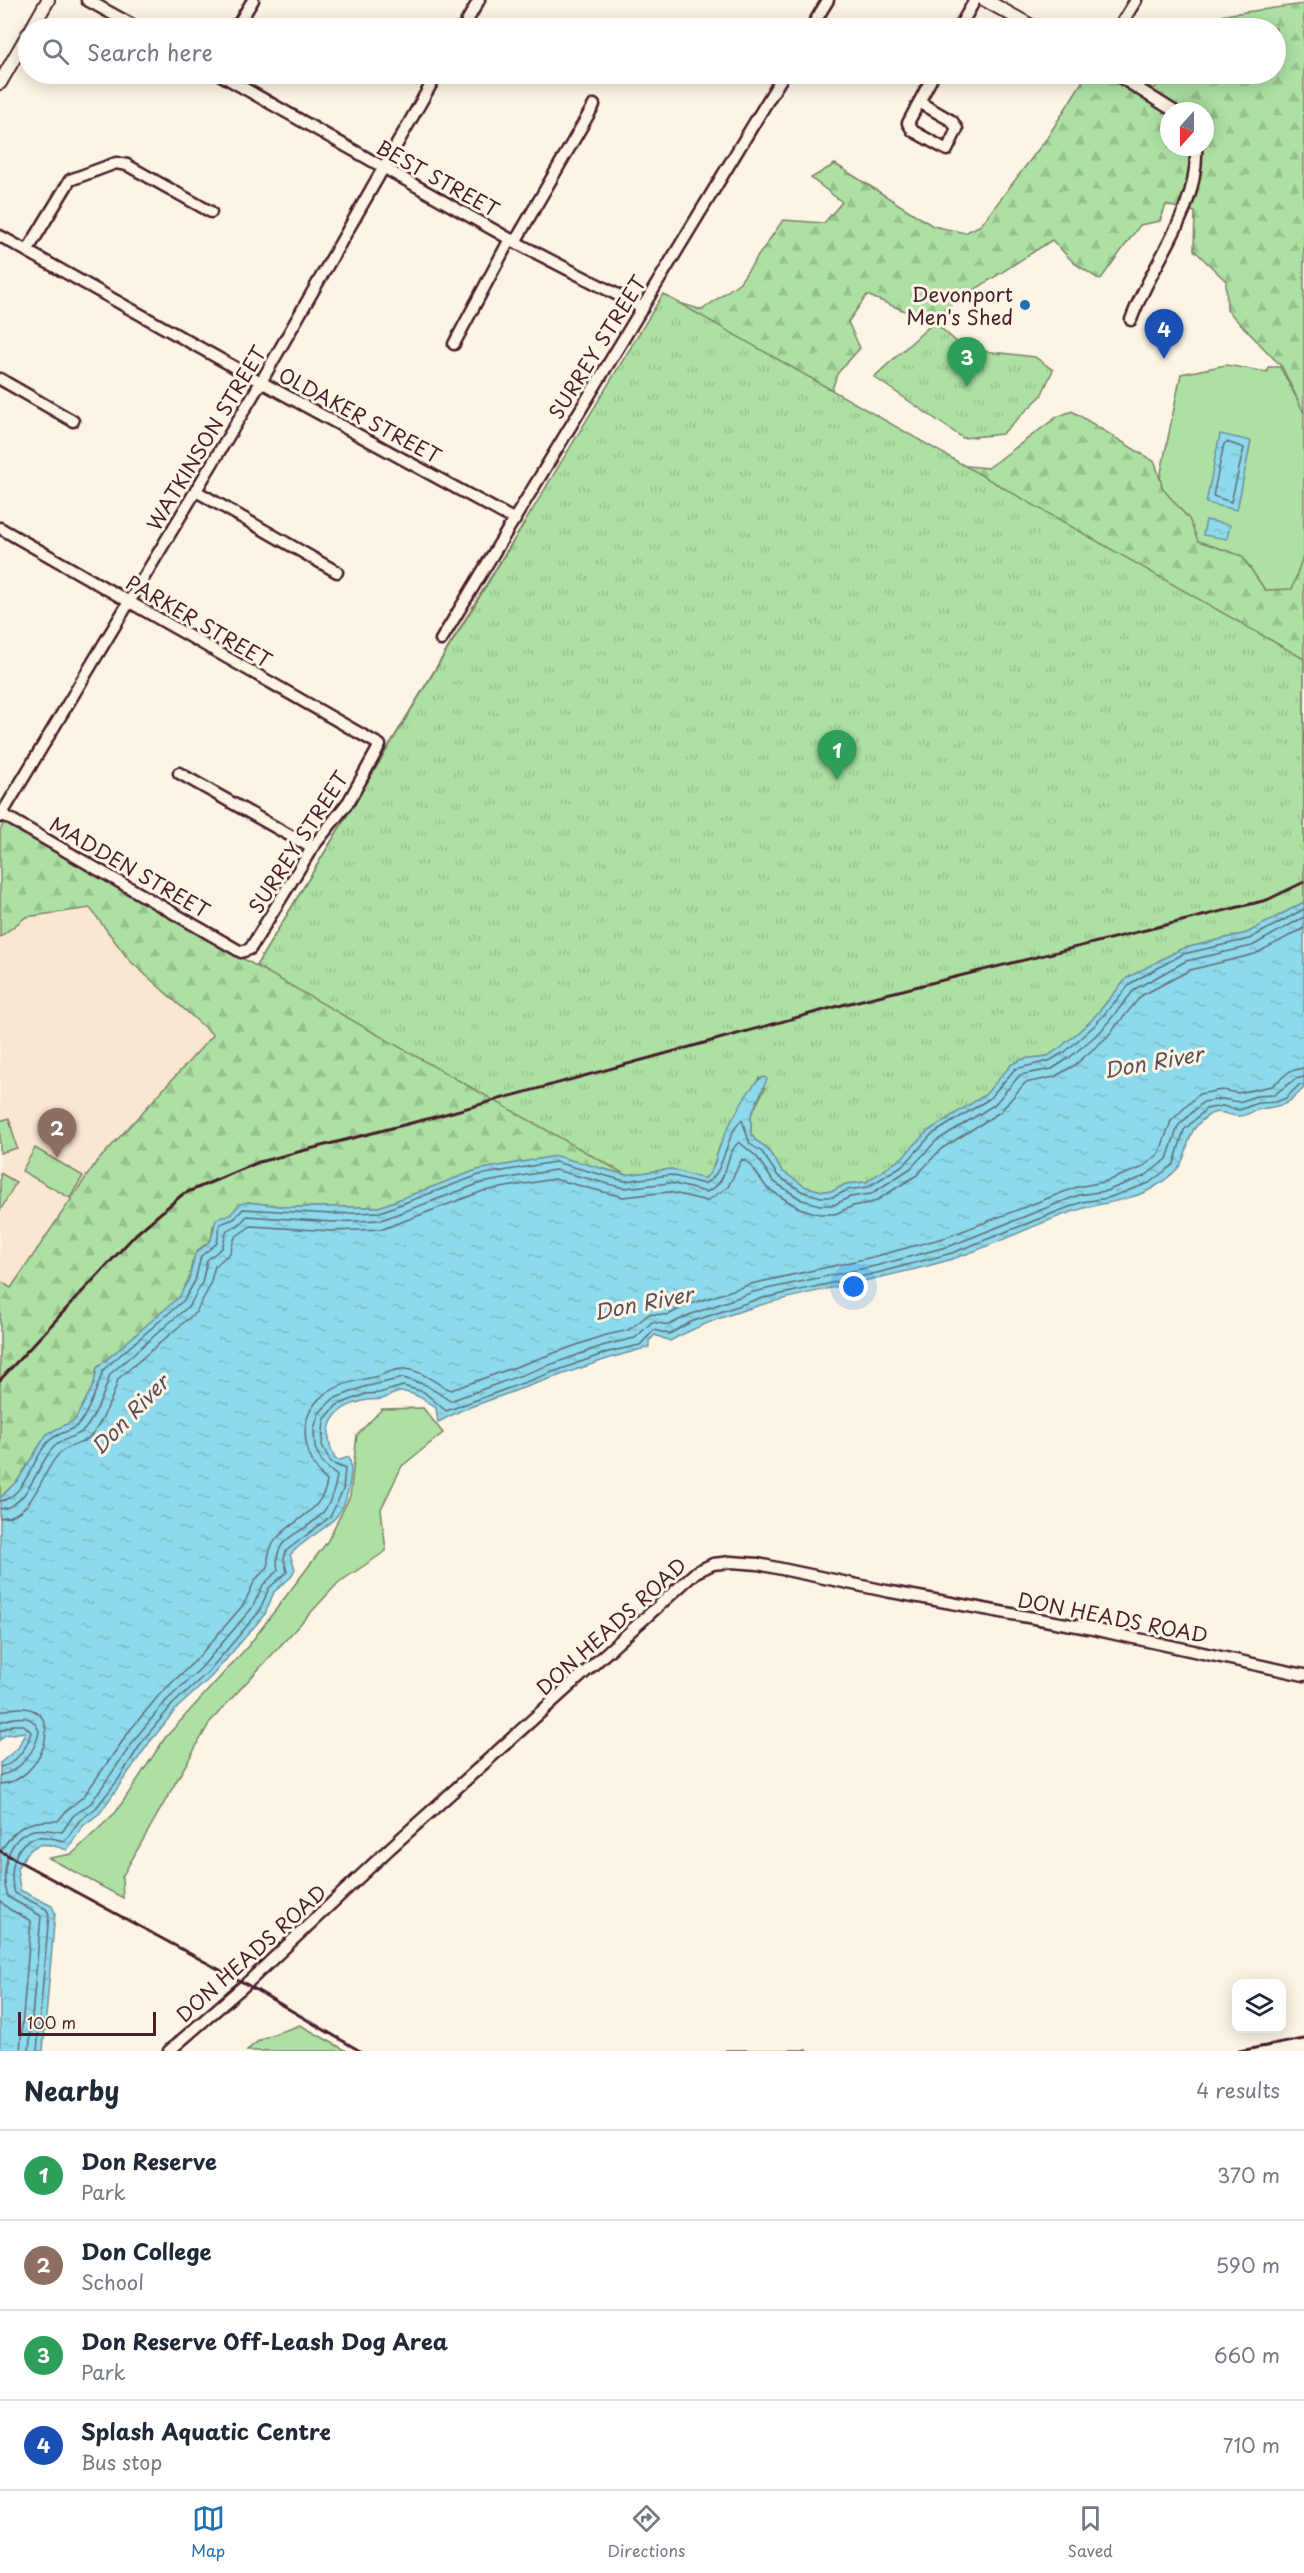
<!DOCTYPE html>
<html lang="en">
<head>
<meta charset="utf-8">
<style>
	:root { --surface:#fff; --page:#f6f6f7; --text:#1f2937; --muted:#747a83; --line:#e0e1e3; --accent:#1f6fb2 }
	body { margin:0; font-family:"Playpen Sans",sans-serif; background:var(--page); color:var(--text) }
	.controls { position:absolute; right:18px; bottom:18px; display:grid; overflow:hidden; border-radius:12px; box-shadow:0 3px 15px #0003 }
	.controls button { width:54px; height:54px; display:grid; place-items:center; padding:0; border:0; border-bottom:2px solid var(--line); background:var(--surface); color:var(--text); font:30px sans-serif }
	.compass { position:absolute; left:1160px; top:102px; width:54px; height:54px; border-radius:50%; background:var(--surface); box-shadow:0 3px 15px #0003; rotate:201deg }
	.scale { position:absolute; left:18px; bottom:15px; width:138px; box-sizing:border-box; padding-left:6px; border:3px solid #4a1f2b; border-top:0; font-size:16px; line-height:21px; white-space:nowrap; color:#4a1f2b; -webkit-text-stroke:4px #fcf5e5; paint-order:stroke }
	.you { position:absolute; left:854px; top:1287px; width:21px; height:21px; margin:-15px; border:4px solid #fff; border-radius:50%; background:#1a73e8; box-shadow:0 0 0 9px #1a73e833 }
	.badge { display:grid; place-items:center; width:39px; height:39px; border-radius:50%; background:var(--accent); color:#fff; font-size:20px; font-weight:700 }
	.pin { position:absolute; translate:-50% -50px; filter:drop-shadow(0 2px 3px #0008) }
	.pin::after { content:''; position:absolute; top:32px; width:21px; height:18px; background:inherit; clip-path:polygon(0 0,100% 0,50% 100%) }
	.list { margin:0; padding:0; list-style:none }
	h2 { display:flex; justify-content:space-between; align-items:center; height:78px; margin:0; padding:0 24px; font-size:26px }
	h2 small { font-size:20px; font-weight:400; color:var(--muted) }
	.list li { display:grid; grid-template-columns:39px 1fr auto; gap:18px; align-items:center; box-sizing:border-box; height:90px; padding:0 24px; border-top:2px solid var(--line) }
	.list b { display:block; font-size:22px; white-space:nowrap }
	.list p { margin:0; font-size:20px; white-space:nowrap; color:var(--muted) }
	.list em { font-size:20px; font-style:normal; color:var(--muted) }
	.icon { flex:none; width:33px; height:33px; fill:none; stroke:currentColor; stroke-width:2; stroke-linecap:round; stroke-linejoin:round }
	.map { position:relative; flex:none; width:1304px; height:2051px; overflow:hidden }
	.search { position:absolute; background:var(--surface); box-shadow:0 3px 15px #0003; left:18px; right:18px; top:18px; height:66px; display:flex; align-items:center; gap:15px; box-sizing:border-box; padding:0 21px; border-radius:33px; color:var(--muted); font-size:22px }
	.sheet { height:438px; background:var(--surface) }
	nav { display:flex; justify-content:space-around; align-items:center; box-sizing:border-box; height:84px; border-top:2px solid var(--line); background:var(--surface); font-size:16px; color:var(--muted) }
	nav a { display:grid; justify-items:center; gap:3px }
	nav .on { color:var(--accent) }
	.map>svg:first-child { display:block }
	.built { fill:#fae7d2 }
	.green { fill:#ace1a3; stroke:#7b8067; stroke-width:1.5 }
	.forest { fill:url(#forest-firs); stroke:#7b8067; stroke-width:1.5; fill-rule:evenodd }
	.park { fill:url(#park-tufts); stroke:#7b8067; stroke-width:1.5 }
	.water { fill:url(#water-ripples); stroke:#728f9e; stroke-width:1.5 }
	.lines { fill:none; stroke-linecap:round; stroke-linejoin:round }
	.shore { stroke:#646a78; stroke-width:1.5 }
	.minor-casing { stroke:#4a1f2b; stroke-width:15 }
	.tertiary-casing { stroke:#4a1f2b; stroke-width:16 }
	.minor { stroke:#fcf5e5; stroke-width:10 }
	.tertiary { stroke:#fcf5e5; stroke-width:12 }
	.rail { stroke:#4a1f2b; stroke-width:3 }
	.poi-dot { fill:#1f6fb2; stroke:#fcf5e5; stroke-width:2 }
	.labels { text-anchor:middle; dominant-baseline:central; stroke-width:6; stroke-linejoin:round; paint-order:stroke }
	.street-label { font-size:20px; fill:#4a1f2b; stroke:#fcf5e5 }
	.poi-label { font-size:20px; fill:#4a1f2b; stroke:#fcf5e5; text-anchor:end }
	.water-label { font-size:21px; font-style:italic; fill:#5a4e5b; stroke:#fcf5e5 }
</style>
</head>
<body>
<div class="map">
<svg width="1304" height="2051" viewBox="0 0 1304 2051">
	<defs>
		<pattern id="forest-firs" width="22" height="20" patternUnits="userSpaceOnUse" patternTransform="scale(1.5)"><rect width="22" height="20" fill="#ace1a3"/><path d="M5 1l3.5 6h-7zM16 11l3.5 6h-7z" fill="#96c18c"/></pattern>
		<pattern id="park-tufts" width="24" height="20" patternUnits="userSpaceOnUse" patternTransform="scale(1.5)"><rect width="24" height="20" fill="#ace1a3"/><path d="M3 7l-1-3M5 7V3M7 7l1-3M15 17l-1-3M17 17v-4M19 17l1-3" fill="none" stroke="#96c18c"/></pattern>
		<pattern id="water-ripples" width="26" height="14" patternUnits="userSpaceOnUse" patternTransform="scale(1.5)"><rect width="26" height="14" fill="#8cdaeb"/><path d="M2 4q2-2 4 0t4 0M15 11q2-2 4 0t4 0" fill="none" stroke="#7abbca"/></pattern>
	</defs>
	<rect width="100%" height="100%" fill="#fcf5e5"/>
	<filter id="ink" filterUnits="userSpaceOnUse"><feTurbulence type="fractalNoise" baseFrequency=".0167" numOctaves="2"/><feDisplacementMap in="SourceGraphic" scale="12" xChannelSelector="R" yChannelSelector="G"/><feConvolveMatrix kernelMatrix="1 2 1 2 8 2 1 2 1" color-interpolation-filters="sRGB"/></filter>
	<g filter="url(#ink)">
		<!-- built -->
		<path class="built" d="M4,822L256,966L213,1035L11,1288L0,1281V829Z"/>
		<!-- green -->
		<path class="green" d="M1226,365L1267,372L1268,367H1280L1304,412V558L1295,597L1264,608L1154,507L1181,374Z
			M9,1118L17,1148L0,1153V1121Z
			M35,1148L83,1176L70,1198L22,1171Z
			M0,1173L16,1182L0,1211Z
			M423,1408L443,1433L402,1466L381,1509L386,1551L338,1583L210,1722L122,1877L123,1898L49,1858L72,1854L116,1812L165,1738L249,1645L327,1542L350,1496L357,1435L382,1409Z
			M300,2025L347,2051H247C262,2034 280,2033 300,2025Z"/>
		<!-- forest -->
		<path class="forest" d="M1304,4V413L1282,367L1227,310L1226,281L1194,250L1195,212L1166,205L1160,221L1140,225L1100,280L1074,263L1052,240L934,316L907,312L867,295L848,322L860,348L837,374L826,409L896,459L988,468L1057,417L1072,411L1155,462L1163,489L1189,519L1198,541L1242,556L1265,590L1292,589L1304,553V902L626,1175L556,1156L477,1170L379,1207H288L248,1202L213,1226L211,1240L198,1250L192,1263L189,1279L180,1297L97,1368L94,1384L75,1420L47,1434L18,1480L0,1498V1281L11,1288L95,1164L213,1035L129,960L90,908L26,917L0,937V831L4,822L256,966L504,555L656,324L666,299L702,310L740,282L783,220L824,223L842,202L811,178L835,164L933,226L965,233L981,225L1047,138L1087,74H1098L1155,88L1169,74H1276V28H1211L1223,15ZM1169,111H1205V147H1169Z"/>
		<!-- park -->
		<path class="park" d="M663,294L1304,659V902L1247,933L1181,949L1127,978L1091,1021L1061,1047L1048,1056L1023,1059L1012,1064L985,1095L928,1131L902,1158L866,1182L846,1184L833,1191H822L806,1187L782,1171L766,1147L755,1140L751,1133V1115L765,1088L759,1078L720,1145L711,1174L703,1179L671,1169L626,1175L256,966Z
			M934,322L965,349L1035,357L1053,370L1041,396L1002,434L963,438L874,377Z"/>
		<!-- water -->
		<path class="water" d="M1220,434L1251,441L1237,510L1206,503Z
			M1206,520L1230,525L1227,539L1203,535Z
			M1304,902V1088C1281,1111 1284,1103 1257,1110C1251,1112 1245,1116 1240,1116C1229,1117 1219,1108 1209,1115C1182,1132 1191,1153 1178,1168C1172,1175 1161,1183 1153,1188C1132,1200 1107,1202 1084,1208C1039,1221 997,1245 952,1259C862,1287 751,1295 670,1341L655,1335L649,1341V1347L610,1358L523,1388L462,1410L438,1422L436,1408C426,1401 416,1393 403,1392C395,1391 389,1397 382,1399C377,1400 372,1399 368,1400C333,1406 320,1426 335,1459L340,1460L349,1457C352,1465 351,1472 350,1480C344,1529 317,1526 290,1555L295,1569L291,1577L274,1592L265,1614L211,1677L177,1708L149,1743L100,1813L83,1826L67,1850C38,1839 33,1843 17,1868L20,1890L52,1906L55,1913L43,2051H0V1763L18,1748L25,1732L5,1735L0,1740V1498L18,1480L47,1434L75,1420L94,1384L97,1368L179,1297L189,1279L195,1254L211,1240L216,1219L231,1214L240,1204L248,1202L288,1207H379L477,1170L556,1156L626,1175L671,1169L704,1179C715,1171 715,1158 720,1146C725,1132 751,1080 764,1077L767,1079L751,1115V1133L755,1140L766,1147L782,1171L806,1187L822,1191H833L846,1184L866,1182L902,1158L928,1131L985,1095L1012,1064L1023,1059L1048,1056L1061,1047L1091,1021L1127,978L1181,949L1247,933Z"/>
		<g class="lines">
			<!-- shore -->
			<path class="shore" d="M1227,442L1244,448L1231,502L1213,496L1224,444Z
				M0,1501C24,1499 34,1455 49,1441C57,1433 70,1432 78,1425C86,1418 100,1381 103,1370L184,1300L195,1281L201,1256L217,1243L220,1224L234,1219L243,1209L332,1214L380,1212L479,1175L555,1162L625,1181L670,1175L704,1184C727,1174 723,1136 742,1120L750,1144L762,1152L778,1176L803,1192L821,1197H833L848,1190L868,1187L906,1163L931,1135L989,1099L1015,1069L1049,1061L1065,1052L1095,1025L1131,983L1183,954L1249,939L1304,909
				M0,1509C28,1507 37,1465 53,1448C61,1438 77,1438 85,1429C95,1417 106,1389 110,1374L190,1305L202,1283L207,1260L222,1248L227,1230L239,1225L247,1216L332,1222L381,1220L481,1183L555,1170L624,1188L670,1183L706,1192C731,1183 722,1157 739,1142L757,1157L773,1181L802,1200L820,1205H834L850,1197L871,1194L911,1168L936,1141L994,1105L1020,1075L1052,1069L1069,1058L1101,1031L1135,989L1186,961L1252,946L1304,917
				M0,1518C36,1517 41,1469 61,1452C69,1446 82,1444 90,1437C100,1427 115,1393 118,1379L196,1312L209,1288L215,1266L230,1253L235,1237L251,1226L332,1231L383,1229L483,1191L554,1179L623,1197L669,1192L707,1201L728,1187L742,1159L750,1164L767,1188L799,1208L819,1214H835L853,1206L874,1202L917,1175L941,1149L1000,1112L1025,1083L1054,1077L1075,1065L1107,1037L1141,996L1190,970L1255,954L1304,928
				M0,1712C73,1688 48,1782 0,1784
				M0,1722C15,1717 34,1712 39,1732C36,1750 19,1773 0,1775
				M0,1731L13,1725H24L31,1732C28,1747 15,1765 0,1767
				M0,1852C17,1825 27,1820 58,1821L67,1810L84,1796L131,1729L160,1694L195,1661L244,1604L255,1580L268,1567C264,1523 322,1523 327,1481C301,1457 294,1411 330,1391C344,1383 359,1380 374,1377C385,1375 393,1368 405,1369C424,1371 435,1384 451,1390L602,1336L629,1330L649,1314L668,1315L685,1306L751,1284L873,1257L947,1237L1077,1187L1104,1182L1141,1168L1159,1154L1171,1121L1199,1094L1222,1090L1238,1093L1272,1086L1290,1071L1304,1068
				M0,1901L9,1909L31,1921L20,2051
				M29,2051L41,1916L8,1897C0,1874 6,1837 34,1830C43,1828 53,1831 62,1832L73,1816L91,1803L138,1735L167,1700L201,1668L252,1608L263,1585L278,1570C271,1533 307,1535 324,1511C332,1501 335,1488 337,1476L323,1464L315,1448L314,1429L319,1413L333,1399L364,1387L403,1378L426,1385L450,1401L605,1345L635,1338L652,1322L669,1325L689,1315L753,1292L875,1266L950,1246L1079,1195L1106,1191L1145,1176L1167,1159L1178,1126L1203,1102L1222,1099L1239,1102L1256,1096L1274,1095L1295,1079L1304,1077
				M37,2051L49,1914L46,1909L15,1893C8,1875 13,1842 37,1837C47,1835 56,1840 65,1841L79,1821L96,1808L118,1780L144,1739L173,1704L207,1673L259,1612L269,1588L287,1572L284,1559L286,1551L330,1517L343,1490L345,1469L331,1463L322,1445L324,1420L337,1405L366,1394L379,1393L403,1386L424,1392L446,1411L608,1352L640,1345L654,1330L669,1334L691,1322L755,1300L877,1273L952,1253L1082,1202L1108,1198L1149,1183L1174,1164L1184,1130L1206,1109L1222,1106L1239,1110L1258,1103L1276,1102L1286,1098L1299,1085H1304"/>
			<!-- minor casing -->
			<g class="minor-casing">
				<path id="minor" d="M87,0L138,28
					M236,28L253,0
					M463,28L479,0
					M811,28L828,0
					M959,28L975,0
					M1119,28L1136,0
					M219,74L515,242L643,308
					M1115,74L1174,111
					M919,102L952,121L957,129L947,150L913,131L908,123L934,74
					M0,236L261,382L515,520
					M515,242L594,105
					M27,251L70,180L116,163L127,165L211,212
					M1131,320C1151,263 1199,212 1196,147
					M454,344L510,239
					M0,379L73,421
					M196,491L337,572
					M0,528L380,745L349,801L312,848L250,949L241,952L0,813
					M441,640L784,74
					M179,773L312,848
					M0,817L261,382L437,74
					M169,2051L246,1984L387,1851L696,1572L713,1564L731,1562L758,1564L886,1591L1088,1628L1304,1675"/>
			</g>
			<!-- tertiary casing -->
			<g class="tertiary-casing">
				<path id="tertiary" d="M985,0L1035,28
					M32,28L48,0
					M0,83L28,34"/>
			</g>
			<!-- minor -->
			<use href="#minor" class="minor"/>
			<!-- tertiary -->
			<use href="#tertiary" class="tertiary"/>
			<!-- rail -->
			<path class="rail" d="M0,1380L136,1234L183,1194L259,1162L427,1119L846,1004L1267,900L1304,882
				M0,1851L246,1984L360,2051
				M726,2051H807
				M1239,2051L1304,2039"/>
		</g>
	</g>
	<!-- markers -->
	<circle class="poi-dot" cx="1025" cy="305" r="6"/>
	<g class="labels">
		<!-- street labels -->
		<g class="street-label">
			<text transform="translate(438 178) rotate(29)">BEST STREET</text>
			<text transform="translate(597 347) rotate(-58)">SURREY STREET</text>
			<text transform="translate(360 415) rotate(28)">OLDAKER STREET</text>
			<text transform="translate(206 438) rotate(-59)">WATKINSON STREET</text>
			<text transform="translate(199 621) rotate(30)">PARKER STREET</text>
			<text transform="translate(298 842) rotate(-57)">SURREY STREET</text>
			<text transform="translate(130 867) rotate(30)">MADDEN STREET</text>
			<text transform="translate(1113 1617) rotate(11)">DON HEADS ROAD</text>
			<text transform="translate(611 1626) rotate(-42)">DON HEADS ROAD</text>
			<text transform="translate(251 1953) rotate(-42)">DON HEADS ROAD</text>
		</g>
		<!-- poi labels -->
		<g class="poi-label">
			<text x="1013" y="294">Devonport<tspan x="1013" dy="23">Men's Shed</tspan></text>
		</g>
		<!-- water labels -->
		<g class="water-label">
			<text transform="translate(1153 1061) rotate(-10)">Don River</text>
			<text transform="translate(643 1302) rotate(-11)">Don River</text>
			<text transform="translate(129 1414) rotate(-46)">Don River</text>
		</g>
	</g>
</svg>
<div class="controls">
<button><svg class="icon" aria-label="layers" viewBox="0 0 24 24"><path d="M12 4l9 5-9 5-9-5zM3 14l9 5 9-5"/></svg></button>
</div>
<svg class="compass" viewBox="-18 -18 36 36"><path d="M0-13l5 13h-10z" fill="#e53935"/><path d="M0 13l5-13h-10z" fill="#747a83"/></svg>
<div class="scale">100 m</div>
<div class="you"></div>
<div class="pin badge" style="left:837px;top:780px;background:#2e9e5b">1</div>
<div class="pin badge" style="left:57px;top:1158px;background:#8d6e63">2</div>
<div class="pin badge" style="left:967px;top:387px;background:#2e9e5b">3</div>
<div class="pin badge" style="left:1164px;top:359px;background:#1a4fb4">4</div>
<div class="search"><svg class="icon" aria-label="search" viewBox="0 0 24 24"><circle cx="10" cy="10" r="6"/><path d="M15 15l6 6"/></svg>Search here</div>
</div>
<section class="sheet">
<h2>Nearby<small>4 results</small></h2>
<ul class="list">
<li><span class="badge" style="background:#2e9e5b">1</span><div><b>Don Reserve</b><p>Park</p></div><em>370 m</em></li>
<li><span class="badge" style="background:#8d6e63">2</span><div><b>Don College</b><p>School</p></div><em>590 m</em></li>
<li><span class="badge" style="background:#2e9e5b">3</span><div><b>Don Reserve Off-Leash Dog Area</b><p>Park</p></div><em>660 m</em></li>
<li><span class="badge" style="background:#1a4fb4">4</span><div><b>Splash Aquatic Centre</b><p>Bus stop</p></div><em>710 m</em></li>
</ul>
</section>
<nav>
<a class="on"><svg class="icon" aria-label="map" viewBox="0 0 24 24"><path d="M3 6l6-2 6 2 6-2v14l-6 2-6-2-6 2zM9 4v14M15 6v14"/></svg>Map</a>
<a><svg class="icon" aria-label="directions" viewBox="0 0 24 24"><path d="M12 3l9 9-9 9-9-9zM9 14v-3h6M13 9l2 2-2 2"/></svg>Directions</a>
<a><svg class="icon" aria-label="saved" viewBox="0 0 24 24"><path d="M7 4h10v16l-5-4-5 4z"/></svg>Saved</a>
</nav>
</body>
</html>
